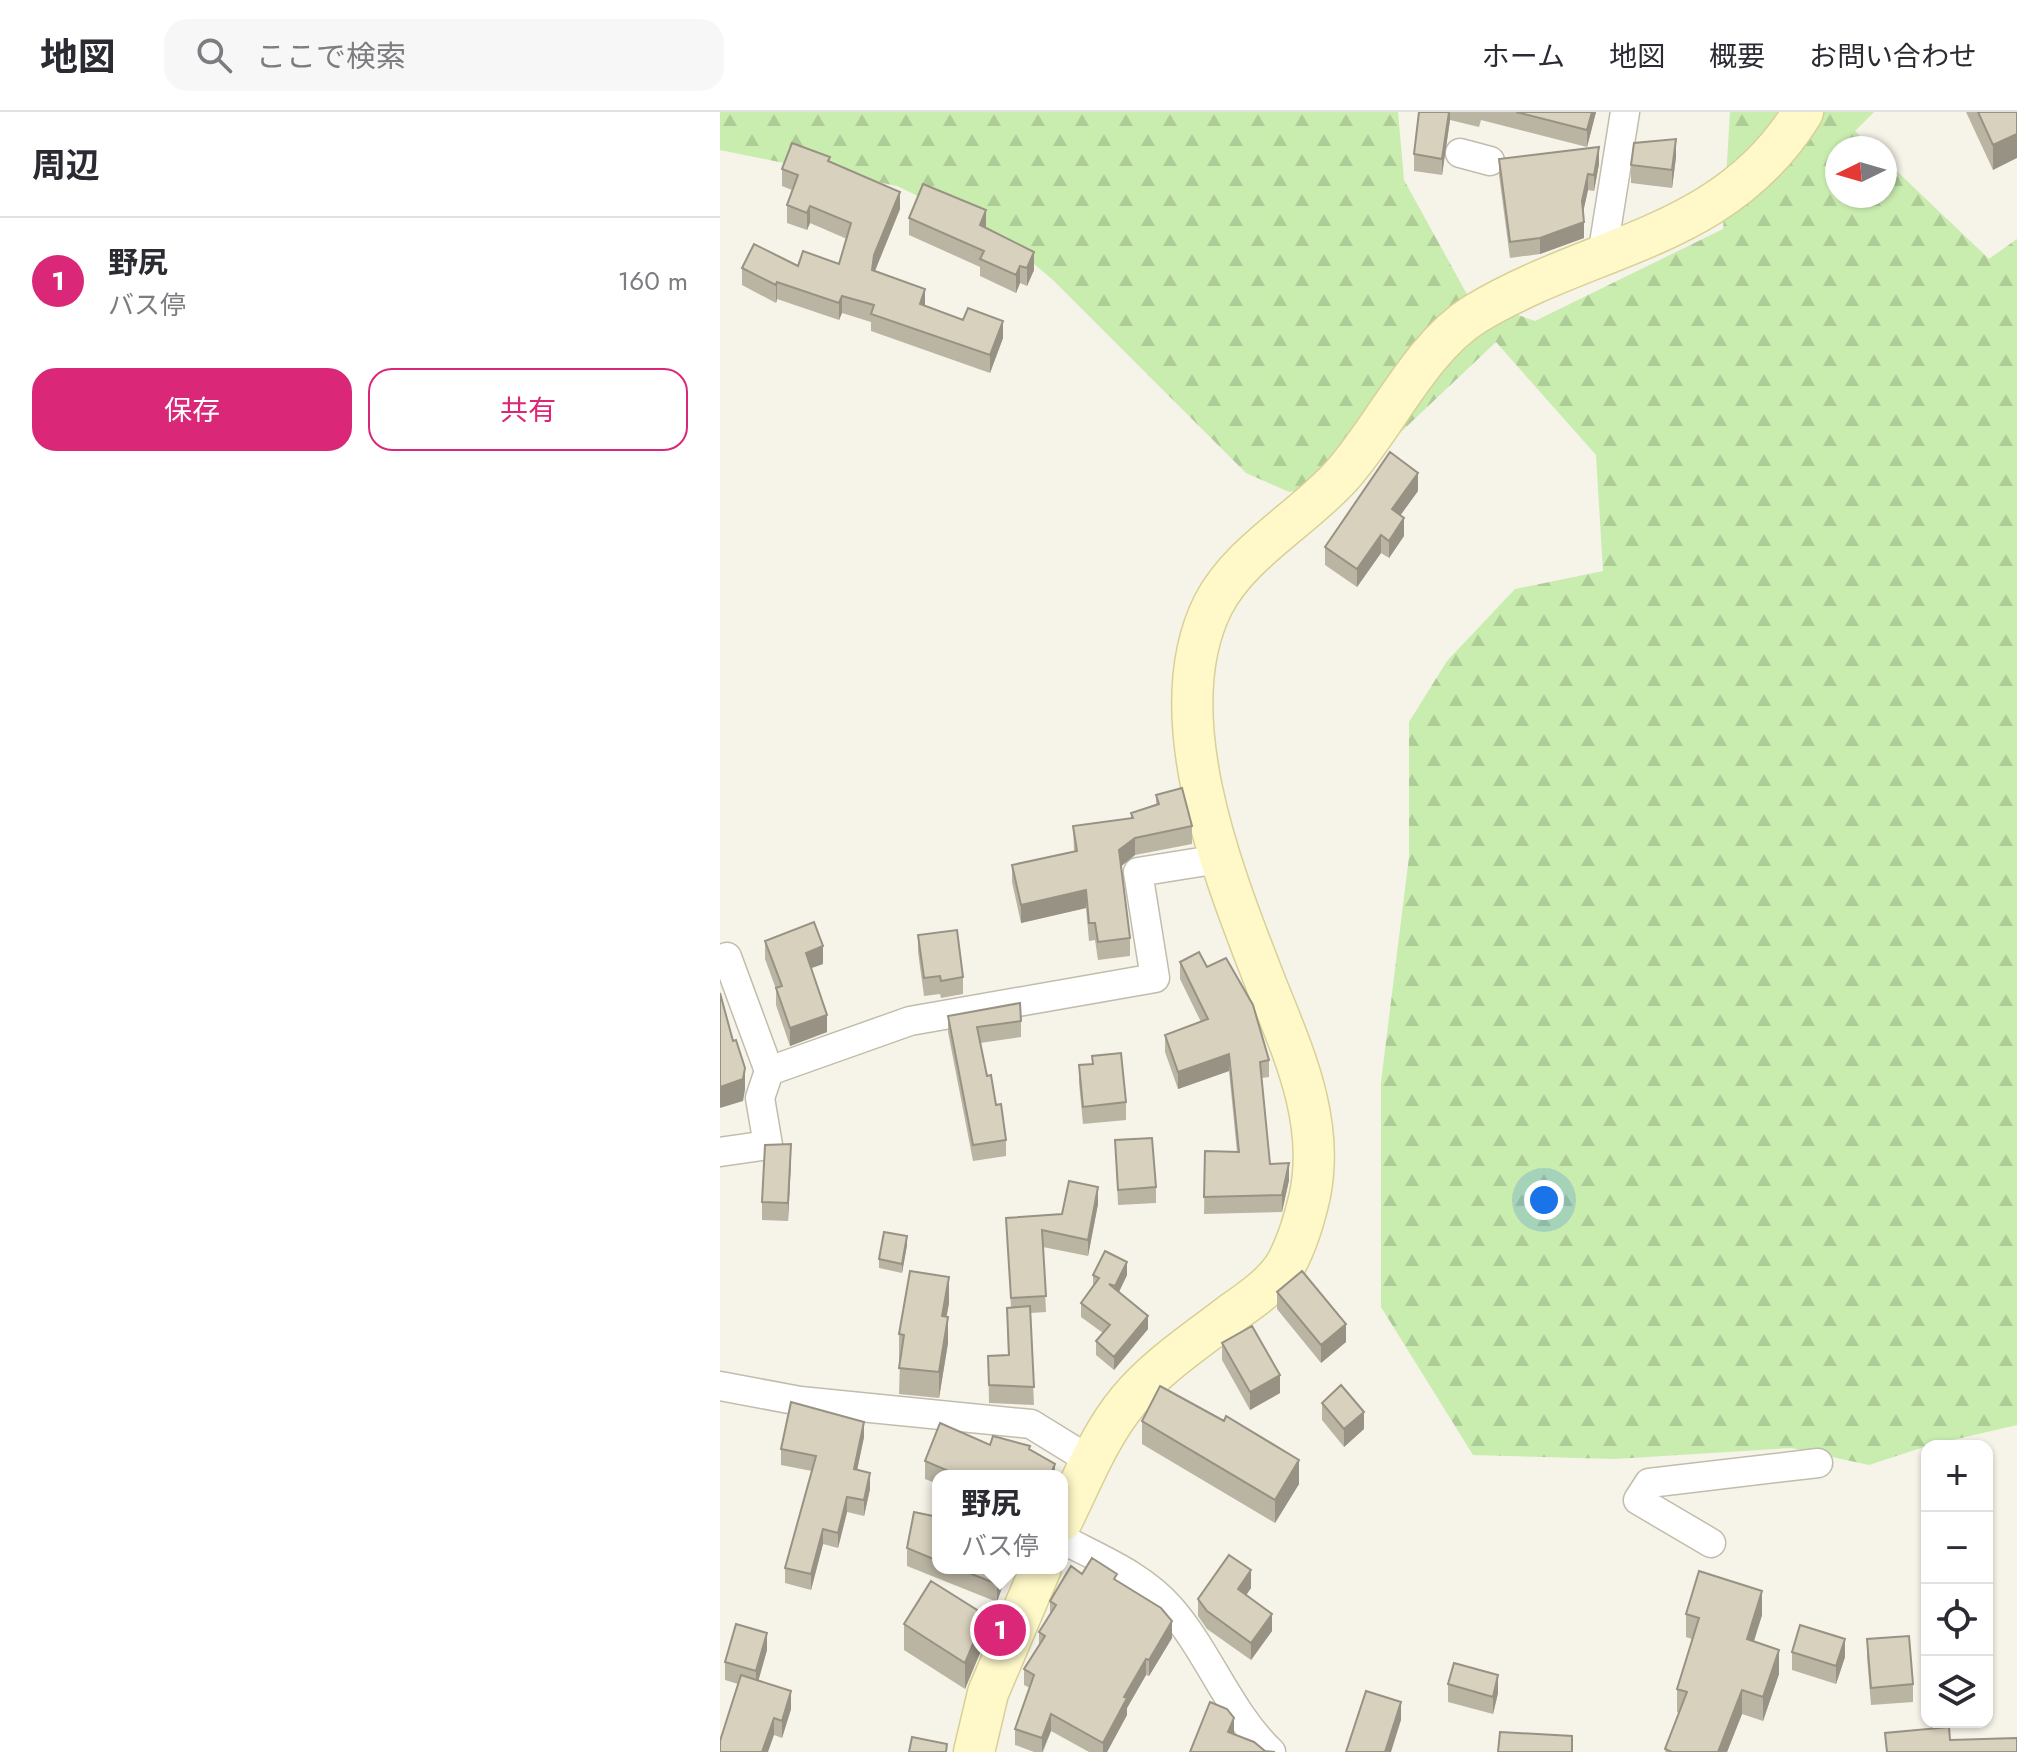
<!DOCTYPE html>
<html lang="ja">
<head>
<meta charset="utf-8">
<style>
	:root { --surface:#fff; --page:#f7f7f7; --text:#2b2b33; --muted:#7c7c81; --line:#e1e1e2; --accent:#db2777 }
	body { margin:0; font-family:Jost,"Noto Sans JP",sans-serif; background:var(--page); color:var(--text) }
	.controls { position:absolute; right:24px; bottom:24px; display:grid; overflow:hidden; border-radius:16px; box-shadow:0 2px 6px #0004 }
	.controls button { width:72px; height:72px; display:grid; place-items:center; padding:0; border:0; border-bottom:2px solid var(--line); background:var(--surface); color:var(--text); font:40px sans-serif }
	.compass { position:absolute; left:1105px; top:24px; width:72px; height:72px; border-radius:50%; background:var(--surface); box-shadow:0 2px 6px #0004; rotate:265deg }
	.you { position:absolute; left:824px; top:1088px; width:28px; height:28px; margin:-20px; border:6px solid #fff; border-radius:50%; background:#1a73e8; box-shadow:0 0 0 12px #1a73e833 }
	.badge { display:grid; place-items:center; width:52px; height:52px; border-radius:50%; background:var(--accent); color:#fff; font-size:26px; font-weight:700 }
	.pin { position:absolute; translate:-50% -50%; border:4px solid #fff; box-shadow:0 2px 8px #0006 }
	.popup { position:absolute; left:212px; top:1358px; width:136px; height:104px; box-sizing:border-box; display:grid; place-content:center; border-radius:16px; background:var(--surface); filter:drop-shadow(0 2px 6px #0005); font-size:26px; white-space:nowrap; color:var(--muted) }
	.popup b { font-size:30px; color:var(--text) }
	.popup::after { content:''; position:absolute; left:50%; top:100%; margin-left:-16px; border:16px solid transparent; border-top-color:var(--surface) }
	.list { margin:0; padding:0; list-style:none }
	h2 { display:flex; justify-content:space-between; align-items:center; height:104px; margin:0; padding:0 32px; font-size:34px }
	h2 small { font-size:26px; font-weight:400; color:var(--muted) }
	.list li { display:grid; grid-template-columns:52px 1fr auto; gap:24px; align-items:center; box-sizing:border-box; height:128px; padding:0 32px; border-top:2px solid var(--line) }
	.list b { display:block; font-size:30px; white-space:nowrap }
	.list p { margin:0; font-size:26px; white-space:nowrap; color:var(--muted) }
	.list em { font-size:26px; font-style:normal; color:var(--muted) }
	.actions { display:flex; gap:16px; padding:24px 32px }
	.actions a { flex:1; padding:18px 0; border:2px solid var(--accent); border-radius:24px; text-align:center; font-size:28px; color:var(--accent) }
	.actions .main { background:var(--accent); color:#fff }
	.icon { flex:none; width:44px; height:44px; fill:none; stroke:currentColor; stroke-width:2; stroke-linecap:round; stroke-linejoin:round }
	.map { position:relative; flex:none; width:1297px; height:1640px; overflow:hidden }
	header { display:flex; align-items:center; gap:48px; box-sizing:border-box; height:112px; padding:0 40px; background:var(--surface); border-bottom:2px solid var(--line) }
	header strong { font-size:38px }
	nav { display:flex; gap:44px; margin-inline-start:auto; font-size:28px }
	.search { width:560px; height:72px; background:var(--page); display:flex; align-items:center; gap:20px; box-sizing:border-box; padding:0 28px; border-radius:24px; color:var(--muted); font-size:30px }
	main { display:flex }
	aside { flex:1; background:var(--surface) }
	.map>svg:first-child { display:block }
	.forest { fill:url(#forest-firs) }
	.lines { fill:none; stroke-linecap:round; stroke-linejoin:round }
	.street-casing { stroke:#c2bdab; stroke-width:31 }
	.secondary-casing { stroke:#d9d096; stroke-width:43 }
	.street { stroke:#fff; stroke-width:28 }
	.secondary { stroke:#fff9ca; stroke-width:40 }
	.wall { fill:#bab4a3 }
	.shaded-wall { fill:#979284 }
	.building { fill:#d8d1bd; stroke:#979284; stroke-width:2 }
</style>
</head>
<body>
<header>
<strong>地図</strong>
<div class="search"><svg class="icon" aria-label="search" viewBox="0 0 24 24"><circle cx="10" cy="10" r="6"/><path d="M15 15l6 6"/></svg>ここで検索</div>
<nav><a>ホーム</a><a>地図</a><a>概要</a><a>お問い合わせ</a></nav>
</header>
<main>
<aside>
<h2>周辺<small></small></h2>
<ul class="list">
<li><span class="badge">1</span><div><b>野尻</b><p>バス停</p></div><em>160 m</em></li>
</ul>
<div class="actions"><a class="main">保存</a><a>共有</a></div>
</aside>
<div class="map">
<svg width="1297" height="1640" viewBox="0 0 1297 1640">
	<defs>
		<pattern id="forest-firs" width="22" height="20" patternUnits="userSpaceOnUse" patternTransform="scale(2)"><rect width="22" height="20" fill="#c9ecaf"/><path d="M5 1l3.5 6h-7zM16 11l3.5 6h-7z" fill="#aecc97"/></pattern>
	</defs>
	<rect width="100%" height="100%" fill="#f6f3e9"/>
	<!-- forest -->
	<path class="forest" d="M0,0H678L684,68L749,186L815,209L1003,117L1010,0H1154L1135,19L1152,36H1117V84H1165V48L1269,147L1297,127V1313L1207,1334L1149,1353L1071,1336L895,1347L753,1343L661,1195V970L689,745V610L727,549L795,477L883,459L876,343L776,230L628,370L569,380L526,361L333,168L278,122L177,74L0,38Z"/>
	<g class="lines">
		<!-- street casing -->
		<g class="street-casing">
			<path id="street" d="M740,41L770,49
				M882,144L905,0
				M7,845L49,959
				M0,1040L48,1033L40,986L49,959L190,909L435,866L418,760L499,747
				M0,1274L80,1289L311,1312L371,1349
				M342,1427C380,1447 423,1464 451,1497C489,1541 509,1600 551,1640
				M991,1431L918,1388L929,1371L1098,1351"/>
		</g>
		<!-- secondary casing -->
		<g class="secondary-casing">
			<path id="secondary" d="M342,1409C362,1369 379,1324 408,1289C437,1254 476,1229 512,1201C531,1188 554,1172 566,1152C577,1132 585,1105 590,1083C605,1008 573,940 546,872C505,766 438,603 493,493C520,440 583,407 622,363C665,315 700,236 755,202C872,131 1005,128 1083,0
				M254,1640L268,1581L321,1456"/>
		</g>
		<!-- street -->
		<use href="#street" class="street"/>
		<!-- secondary -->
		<use href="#secondary" class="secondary"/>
	</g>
	<!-- wall -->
	<path class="wall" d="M699,0H876L867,35L761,8L759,15L730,8L722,63L694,59V42Z
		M1246,0H1297L1273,58Z
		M956,45L952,76L911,71V53Z
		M779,47L879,52L874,79L868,78L863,100L864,126L820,142L790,146L779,63Z
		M110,49L180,97L155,159L205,194L283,226L270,261L151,219V210L122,201L119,208L57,187L56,191L22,173V156L119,152L127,127L90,111L87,118L67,111V93L72,78L62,74V57Z
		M189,106L266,116L314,158L307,174L300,171L296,181L260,164V155L189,123Z
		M698,379L680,403L684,424L669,446L661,441L637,475L605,453V435Z
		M436,683L472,714V732L415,743L401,754L410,826V844L378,848L375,828L369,829L366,796L301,811L292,770V753L354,739L353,714L411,706V701L436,692Z
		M198,823L243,865V882L221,886L220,882L204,884L198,840Z
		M45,829L103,852L91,856L107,920L70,934L56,893V877L45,847Z
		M460,850L487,855L549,948V965L541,966L550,1052L569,1068L562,1100L484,1102L485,1039L517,1040L509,959L458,977L445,940V923L481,910L460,867Z
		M228,904L301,909V925L260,931L267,964L286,1028V1044L253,1049L228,920Z
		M372,944L406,990V1008L363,1012L359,971V953L372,952Z
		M395,1028L436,1075V1091L398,1093Z
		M71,1049L68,1109L42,1108V1090Z
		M378,1092L368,1144L323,1135L326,1200L310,1201L314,1293L269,1291L268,1244L288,1243L287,1196L291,1195L286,1106L342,1102Z
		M187,1133L182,1161L159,1156V1147Z
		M373,1163H407L399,1180L428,1217L394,1258L376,1243V1229L383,1221L361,1205V1191L373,1175Z
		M557,1180L626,1230L601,1251L557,1197Z
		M229,1191L226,1205L228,1231L219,1286L179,1282L180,1249L179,1248V1222Z
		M502,1231L560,1281L530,1298L502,1248Z
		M602,1291L644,1317L624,1335L602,1308Z
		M422,1309L579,1372L555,1411L422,1332Z
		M144,1325L137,1358L150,1377L144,1404L127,1400L118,1436L103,1432L91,1478L65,1471V1456L92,1359L61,1353V1337Z
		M270,1333L310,1338L335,1364H218V1372L205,1367V1349Z
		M218,1405V1456H286V1464L277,1490L187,1454V1436Z
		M362,1462L397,1469L452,1526L429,1564L426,1563L407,1596V1603L387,1640H369L331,1619L323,1640H314L295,1633V1617L310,1576L304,1573V1557L319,1533V1520L330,1502V1489Z
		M531,1476L526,1483L552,1519L531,1548L487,1517L478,1504V1487Z
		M966,1502L1042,1503L1034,1529L1059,1562L1043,1609L1022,1602L1007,1640H945L959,1601L957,1600V1577L972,1527L966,1525Z
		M184,1512L265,1529L245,1577L184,1538Z
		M1147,1527L1193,1572V1590L1151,1593L1147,1545Z
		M47,1538L38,1569L71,1597L62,1626L54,1623L18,1572L5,1568V1550Z
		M1072,1540L1125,1545L1116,1572L1072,1558Z
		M728,1572L778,1581L773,1602L728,1590Z"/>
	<!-- shaded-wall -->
	<path class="shaded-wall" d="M729,0H730V8L722,63V47Z
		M872,0H876L867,35V18Z
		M1297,22V46L1273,58V33Z
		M956,27V45L952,76V58Z
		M879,35V52L874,79V63Z
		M868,62V78L862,105V89Z
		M180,80V97L154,161L152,158L154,143Z
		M90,94V111L87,118V101Z
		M266,98V116L260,131V113Z
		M864,110V126L820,142V126Z
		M314,140V158L307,174V156Z
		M300,154V171L296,181V163Z
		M57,170V187L56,191V173Z
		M205,177V194L200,192Z
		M122,184V201L119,208V191Z
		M283,209V226L270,261V243Z
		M698,361V379L672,415V397Z
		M684,406V424L669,446V429Z
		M661,423V441L637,475V457Z
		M415,726V743L399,756V738Z
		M366,778V796L301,811V793Z
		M103,834V852L86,858V841Z
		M107,903V920L70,934V916Z
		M509,942V959L458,977V960Z
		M25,956V978L23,989L0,996V975Z
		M71,1032V1049L68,1109V1091Z
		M569,1051V1068L562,1100V1083Z
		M378,1075V1092L368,1144V1128Z
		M187,1124V1133L182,1161V1152Z
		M407,1150V1163L395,1188V1174Z
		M229,1165V1191L222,1230V1204Z
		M428,1204V1217L394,1258V1245Z
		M228,1205V1231L219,1286V1260Z
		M626,1212V1230L601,1251V1233Z
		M560,1263V1281L530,1298V1280Z
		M644,1300V1317L624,1335V1317Z
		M144,1310V1325L134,1373V1357Z
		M579,1348V1372L555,1411V1388Z
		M335,1352V1364H330Z
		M150,1361V1377L144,1404V1388Z
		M127,1385V1400L118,1436V1421Z
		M103,1417V1432L91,1478V1462Z
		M282,1456H286V1464L277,1490V1472Z
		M531,1458V1476L518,1495V1477Z
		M1042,1479V1503L1027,1551V1527Z
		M552,1502V1519L531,1548V1531Z
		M265,1503V1529L245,1577V1551Z
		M452,1509V1526L429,1564V1548Z
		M47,1521V1538L36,1577V1559Z
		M1125,1527V1545L1116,1572V1554Z
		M1059,1538V1562L1043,1609V1585Z
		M426,1547V1563L407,1596V1603L387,1640H383V1631L404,1585Z
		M778,1563V1581L773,1602V1585Z
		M1022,1578V1602L1007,1640H998Z
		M71,1579V1597L62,1626V1609Z
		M681,1590V1608L671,1640H665Z
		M331,1602V1619L322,1640V1626Z
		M54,1606V1623L48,1640H42Z
		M514,1606V1623L508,1620Z"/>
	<!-- building -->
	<path class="building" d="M699,0H729L722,47L694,42Z
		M796,0H872L867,18Z
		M1258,0H1297V22L1273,33Z
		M956,27L952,58L911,53L914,31Z
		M72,31L110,45L108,49L180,80L154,143L152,158L205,177L200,192L243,208L248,196L283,209L270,243L151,202L154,193L122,184L119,191L57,170L56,173L22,156L34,132L78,154L83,139L119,152L131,111L90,94L87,101L67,93L78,63L62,57Z
		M879,35L874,63L868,62L862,89L864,110L820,126L790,130L779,47Z
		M203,72L266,98L260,113L314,140L307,156L300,154L296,163L260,147L264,139L189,106Z
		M670,340L698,361L672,397L684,406L669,429L661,423L637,457L605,435Z
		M462,676L472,714L415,726L399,738L410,826L378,830L375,811H369L366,778L301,793L292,753L357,739L353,714L413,706L411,701L439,692L436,683Z
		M94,810L103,834L86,841L107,903L70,916L56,876L62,874L45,829Z
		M237,818L243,865L221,869L220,864L204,866L198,823Z
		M479,840L487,855L506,846L533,893L549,948L540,950L550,1052L569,1051L562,1083L484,1085L485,1039L519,1040L509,942L458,960L445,923L488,907L460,850Z
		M0,881L13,929L16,928L25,956L23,967L0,975Z
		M300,891L301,909L257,915L267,964L271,963L276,993L281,992L286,1028L253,1033L228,904Z
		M401,941L406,990L363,995L359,953L373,952L372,944Z
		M432,1026L436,1075L398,1078L395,1028Z
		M71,1032L68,1091L42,1090L45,1033Z
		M349,1069L378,1075L368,1128L322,1118L326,1184L291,1186L286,1106L342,1102Z
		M164,1120L187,1124L182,1152L159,1147Z
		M385,1139L407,1150L395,1174L389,1172L428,1204L394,1245L376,1229L390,1213L361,1191L379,1166L373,1163Z
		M190,1159L229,1165L222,1204L228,1205L219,1260L179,1256L184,1223L179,1222Z
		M582,1159L626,1212L601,1233L557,1180Z
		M310,1194L314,1275L269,1273L268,1244L289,1243L287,1196Z
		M532,1214L560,1263L530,1280L502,1231Z
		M621,1273L644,1300L624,1317L602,1291Z
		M440,1274L504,1309L506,1304L579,1348L555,1388L422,1309Z
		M71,1290L144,1310L134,1357L150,1361L144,1388L127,1385L118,1421L103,1417L91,1462L65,1456L96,1344L61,1337Z
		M220,1311L270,1333L273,1324L310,1334L309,1337L335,1352L330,1364H240L205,1349Z
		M194,1400L218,1405V1449L187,1436Z
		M509,1443L531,1458L518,1477L552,1502L531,1531L487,1499L478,1487Z
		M372,1446L397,1462L394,1467L441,1496L452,1509L429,1548L426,1547L404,1585L407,1586L383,1631L331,1602L322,1626L295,1617L314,1563L304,1557L325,1524L319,1520L336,1493L330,1489L351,1454L362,1462Z
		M236,1456H282L277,1472Z
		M979,1459L1042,1479L1027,1527L1059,1538L1043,1585L1022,1578L998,1640H952L945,1637L967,1580L957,1577L979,1506L966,1502Z
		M211,1469L265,1503L245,1551L184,1512Z
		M16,1512L47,1521L36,1559L5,1550Z
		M1080,1513L1125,1527L1116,1554L1072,1540Z
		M1189,1524L1193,1572L1151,1576L1147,1527Z
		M734,1551L778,1563L773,1585L728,1572Z
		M21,1563L71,1579L62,1609L54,1606L42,1640H0V1629Z
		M646,1579L681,1590L665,1640H626Z
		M490,1590L507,1597L514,1606L508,1620L534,1630L545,1639L555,1640H470Z
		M1229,1615L1230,1628L1297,1626V1640H1167L1165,1621Z
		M780,1620L852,1624V1640H778Z
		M192,1625L227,1632L226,1640H189Z"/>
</svg>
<div class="controls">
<button>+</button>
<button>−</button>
<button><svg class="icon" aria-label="locate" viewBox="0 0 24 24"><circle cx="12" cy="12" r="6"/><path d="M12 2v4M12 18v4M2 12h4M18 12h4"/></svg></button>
<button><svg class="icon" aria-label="layers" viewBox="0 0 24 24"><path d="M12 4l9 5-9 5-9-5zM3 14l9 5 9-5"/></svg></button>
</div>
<svg class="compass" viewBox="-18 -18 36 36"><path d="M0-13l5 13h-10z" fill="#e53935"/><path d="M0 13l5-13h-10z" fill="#7c7c81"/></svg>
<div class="you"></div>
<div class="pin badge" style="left:280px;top:1518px">1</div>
<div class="popup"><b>野尻</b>バス停</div>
</div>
</main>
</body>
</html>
